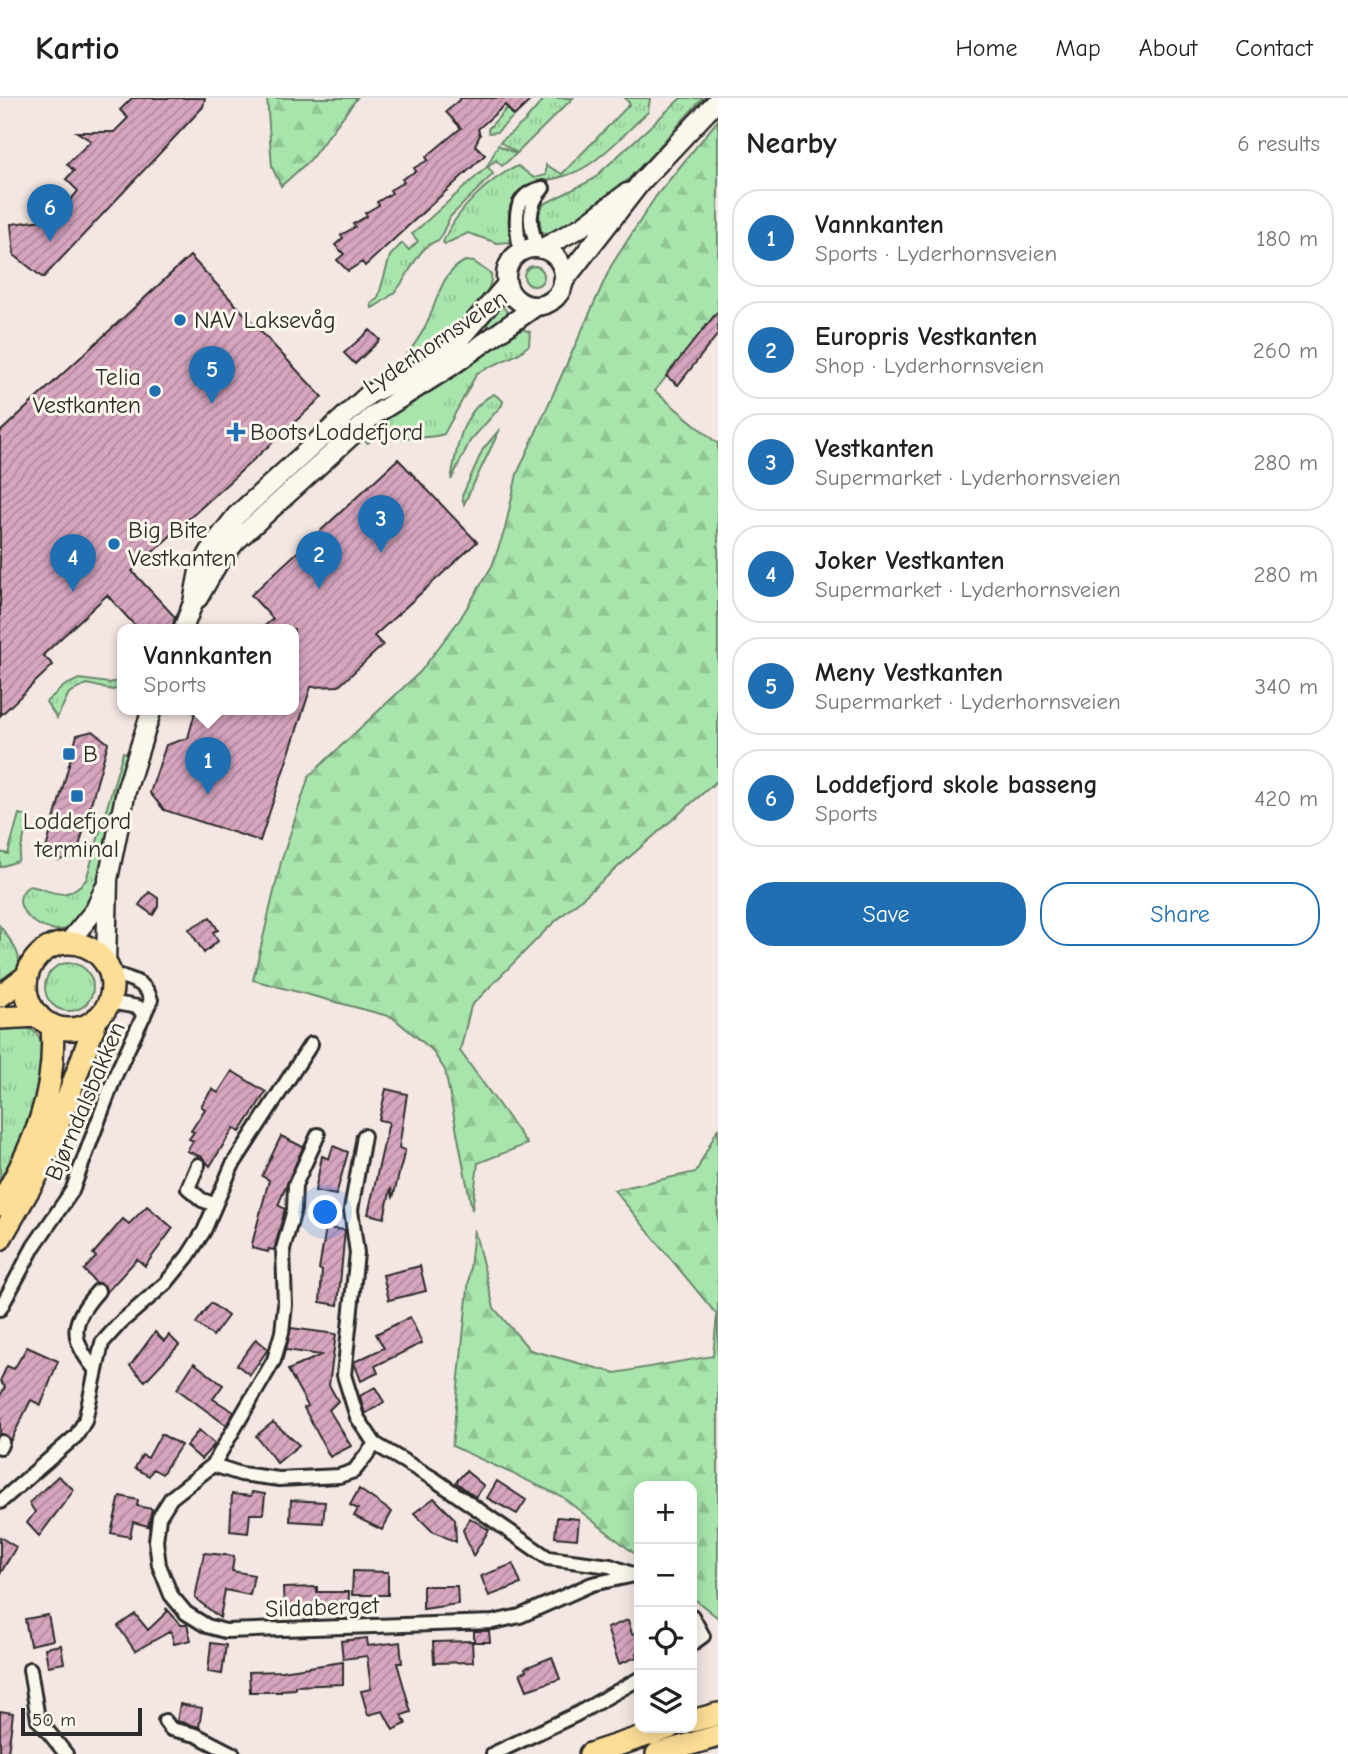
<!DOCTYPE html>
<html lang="en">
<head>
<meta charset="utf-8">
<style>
	:root { --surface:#fff; --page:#f2f2f2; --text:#202124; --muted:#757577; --line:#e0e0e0; --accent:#1f6fb2 }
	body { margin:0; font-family:"Comic Neue",sans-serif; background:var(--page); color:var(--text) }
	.controls { position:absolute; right:21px; bottom:21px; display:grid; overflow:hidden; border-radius:14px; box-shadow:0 4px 18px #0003 }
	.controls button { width:63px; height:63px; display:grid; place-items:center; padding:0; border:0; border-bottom:2px solid var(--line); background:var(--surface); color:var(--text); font:35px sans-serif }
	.scale { position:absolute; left:21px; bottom:18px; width:121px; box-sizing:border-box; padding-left:7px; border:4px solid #2b2b2b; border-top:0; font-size:19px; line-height:24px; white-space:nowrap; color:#2b2b2b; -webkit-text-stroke:5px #fbf7ec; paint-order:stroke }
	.you { position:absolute; left:326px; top:1115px; width:24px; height:24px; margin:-18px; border:5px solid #fff; border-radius:50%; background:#1a73e8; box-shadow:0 0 0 10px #1a73e833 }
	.badge { display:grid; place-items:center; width:46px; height:46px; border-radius:50%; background:var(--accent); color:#fff; font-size:23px; font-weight:700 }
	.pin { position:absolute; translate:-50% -58px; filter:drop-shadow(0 2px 4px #0008) }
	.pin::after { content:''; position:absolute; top:37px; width:24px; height:21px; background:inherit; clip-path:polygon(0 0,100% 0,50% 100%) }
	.popup { position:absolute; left:117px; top:526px; width:182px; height:91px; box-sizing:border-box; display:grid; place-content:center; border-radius:14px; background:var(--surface); filter:drop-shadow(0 2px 5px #0005); font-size:23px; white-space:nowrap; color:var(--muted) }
	.popup b { font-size:26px; color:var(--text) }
	.popup::after { content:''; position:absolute; left:50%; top:100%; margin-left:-14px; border:14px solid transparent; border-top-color:var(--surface) }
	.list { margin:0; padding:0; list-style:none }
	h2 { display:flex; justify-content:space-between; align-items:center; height:91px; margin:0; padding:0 28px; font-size:30px }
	h2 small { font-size:23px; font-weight:400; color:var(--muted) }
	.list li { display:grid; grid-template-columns:46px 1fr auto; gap:21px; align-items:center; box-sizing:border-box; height:98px; margin:0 14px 14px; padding:0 14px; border:2px solid var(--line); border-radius:28px }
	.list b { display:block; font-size:26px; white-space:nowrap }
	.list p { margin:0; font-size:23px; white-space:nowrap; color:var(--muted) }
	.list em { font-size:23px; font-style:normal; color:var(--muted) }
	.actions { display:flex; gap:14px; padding:21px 28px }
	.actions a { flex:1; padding:16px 0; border:2px solid var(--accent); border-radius:28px; text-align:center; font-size:24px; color:var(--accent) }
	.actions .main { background:var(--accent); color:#fff }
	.icon { flex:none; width:38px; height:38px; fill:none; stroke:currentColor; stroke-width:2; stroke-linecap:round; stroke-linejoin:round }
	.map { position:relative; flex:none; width:718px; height:1656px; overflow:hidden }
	header { display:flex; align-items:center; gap:42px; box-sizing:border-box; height:98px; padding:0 35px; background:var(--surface); border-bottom:2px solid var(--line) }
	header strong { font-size:33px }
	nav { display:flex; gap:38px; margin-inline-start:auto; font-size:24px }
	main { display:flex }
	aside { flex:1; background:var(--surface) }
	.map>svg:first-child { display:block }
	.grass { fill:url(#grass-tufts); stroke:#6a886c; stroke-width:2 }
	.forest { fill:url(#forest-firs); stroke:#6a886c; stroke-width:2 }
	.building { fill:url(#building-hatch); stroke:#2b2b2b; stroke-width:2 }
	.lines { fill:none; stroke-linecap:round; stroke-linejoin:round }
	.street-casing { stroke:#2b2b2b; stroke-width:18 }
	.secondary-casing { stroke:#2b2b2b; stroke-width:23 }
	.primary-casing { stroke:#2b2b2b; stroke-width:26 }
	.street { stroke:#fbf7ec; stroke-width:12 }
	.secondary { stroke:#fbf7ec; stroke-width:18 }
	.primary { stroke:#fdde96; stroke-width:21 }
	.poi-dot { fill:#1f6fb2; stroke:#fbf7ec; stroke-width:2.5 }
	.labels { text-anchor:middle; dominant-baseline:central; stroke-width:6; stroke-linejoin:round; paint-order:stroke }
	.poi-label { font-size:24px; fill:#2b2b2b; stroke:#fbf7ec; text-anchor:start }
	.street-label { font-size:24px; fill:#2b2b2b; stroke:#fbf7ec }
</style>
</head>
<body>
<header>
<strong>Kartio</strong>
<nav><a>Home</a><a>Map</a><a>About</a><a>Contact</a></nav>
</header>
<main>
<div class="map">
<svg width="718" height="1656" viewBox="0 0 718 1656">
	<defs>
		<pattern id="grass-tufts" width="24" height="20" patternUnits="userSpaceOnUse" patternTransform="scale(1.75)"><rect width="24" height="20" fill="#a8e5ac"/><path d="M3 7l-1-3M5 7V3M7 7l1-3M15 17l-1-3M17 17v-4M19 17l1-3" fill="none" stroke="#91c594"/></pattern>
		<pattern id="forest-firs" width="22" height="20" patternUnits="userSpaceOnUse" patternTransform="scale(1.75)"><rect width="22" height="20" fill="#a8e5ac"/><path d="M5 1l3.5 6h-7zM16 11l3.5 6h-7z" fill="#91c594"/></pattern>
		<pattern id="building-hatch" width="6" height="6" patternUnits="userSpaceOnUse" patternTransform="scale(1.75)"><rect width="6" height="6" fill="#d8a5bf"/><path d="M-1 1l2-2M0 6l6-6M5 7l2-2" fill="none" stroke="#af879b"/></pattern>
	</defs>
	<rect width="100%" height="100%" fill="#f4e7e3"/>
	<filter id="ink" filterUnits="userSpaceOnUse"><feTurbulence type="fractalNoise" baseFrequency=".0143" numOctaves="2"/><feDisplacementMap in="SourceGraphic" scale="14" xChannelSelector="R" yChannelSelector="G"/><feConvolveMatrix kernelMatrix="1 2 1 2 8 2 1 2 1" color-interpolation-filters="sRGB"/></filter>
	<g filter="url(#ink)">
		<!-- grass -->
		<path class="grass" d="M545,0H573L517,55L500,44L525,23Z
			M625,0H650L648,14C629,31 609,54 587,68C548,93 495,71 513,144L497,145L468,135L445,146L443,144C455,114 488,81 518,68L534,80L546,77V67L562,76L630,6Z
			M681,0H703C661,44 607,117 549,137L541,133L539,115L544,106L592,82Z
			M507,10L514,18L497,34L489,35L488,31Z
			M498,47L516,56L502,68L496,62L488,69L493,76L450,119L439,142C418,148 412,172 399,189C392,198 383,204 372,210L371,206L378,200L390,158L402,145L409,152L418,143L412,136L487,69Z
			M465,163L474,164L491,176C494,192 464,233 450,244C425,264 394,278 367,295L361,286C388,282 412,253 424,231C438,206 438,177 465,163Z
			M524 178a10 10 0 1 1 20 0a10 10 0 1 1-20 0Z
			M500,205L508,215L489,230L485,224Z
			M522,231L530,234L529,247L518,256L477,275L444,336C426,342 410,337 392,342L382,332L368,345L360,340V335L501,241Z
			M494,296L503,303L502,307L470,343L451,382C457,349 461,312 494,296Z
			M500,331L464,406L462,398L483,351Z
			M79,581L109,585L122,582V589L113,592L87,586L69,595L57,620L46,604L64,588Z
			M123,654L129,656C120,694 102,806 72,828C49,844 0,808 29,788C54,792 63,806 86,782Z
			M19,716L29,719L18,763L0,769V754L8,756Z
			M0,828C21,857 29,865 0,891Z
			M45 889a24 24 0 1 1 48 0a24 24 0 1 1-48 0Z
			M0,926C13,929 31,926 39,939C55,967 14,1059 0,1087Z"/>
		<!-- forest -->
		<path class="forest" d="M267,0H357L310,62L281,88L272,69Z
			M718,22V213L655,293L718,346V682L549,829L471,908L460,953L527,1046L478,1065L472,1112L445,972L431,951L392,919L253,882L281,764L309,678L420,574L460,521L492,468L505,431L517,376L611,168L656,98Z
			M718,1030V1520L692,1499V1388H639V1459L561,1398L452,1348L474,1131L494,1210L530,1252L615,1275L713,1258L717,1217L614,1092L696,1074Z"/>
		<!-- building -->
		<path class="building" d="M132,0H205L203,9L43,180L14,157L11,126L43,122L54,108L61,114L78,93L66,81L74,73L67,66L91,43L77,34H114L128,20L120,12Z
			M461,0H533L514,18L505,7L478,31L480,37L475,47L485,57L365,168L362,164L348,173L337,162L344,156L335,147L343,140L341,137L355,129L353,126L367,118L365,115L379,107L377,104L392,95L390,92L404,84L402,81L416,73L414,70L428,62L426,59L461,30L446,14Z
			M190,158L322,299L132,473L175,519L172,531H138L107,497L43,557L53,567L0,618V334Z
			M718,213V236L678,287L666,278Z
			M370,232L380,242L355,266L344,255Z
			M398,361L477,444L374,538L383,547L339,588L311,589L260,743L164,712L150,695L166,647L188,640L196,611H294V531H261L273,521L251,497Z
			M93,633L108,645L76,759L57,762L46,751L77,637Z
			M149,794L158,800V809L153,817L139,807Z
			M210,819L218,832L213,834L218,843L204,855L189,831Z
			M232,973L266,994L240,1034L234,1030L210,1068L202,1059L187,1053L193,1043L189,1041L194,1034L191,1033L205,1011L201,1008L212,991L218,995Z
			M386,991L407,996L399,1050L405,1052L393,1100L391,1090L384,1120L368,1116L389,1024L379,1022Z
			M281,1038L303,1049L278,1107L285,1111L274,1152L269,1151L268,1154L252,1150V1146L269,1082L262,1078Z
			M333,1048L348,1054L336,1097L315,1093L322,1058L329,1061Z
			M147,1108L173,1130L145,1168L137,1161L107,1194L104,1187L96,1185L84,1172L96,1159L93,1156L123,1121L129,1126Z
			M326,1130L345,1132L338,1207L320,1204L322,1173L319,1171Z
			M420,1168L426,1193L389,1202L383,1177Z
			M211,1205L228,1218L213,1238L196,1225Z
			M410,1219L422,1245L375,1268L378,1275L361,1283L354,1264L384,1250L376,1236Z
			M291,1230L336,1236L329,1287L338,1303L329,1312L351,1348L330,1359L304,1310L308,1308L288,1272L321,1257L286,1252Z
			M155,1234L164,1243L169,1237L179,1247L145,1283L130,1268Z
			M256,1241L268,1251L250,1277L237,1267Z
			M27,1249L58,1263L41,1307L31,1302L11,1342L0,1336V1298L5,1289L0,1283L7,1268L14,1271Z
			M194,1265L223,1287L213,1301L234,1314L226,1327L177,1291Z
			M375,1289L384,1304L365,1316L360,1298Z
			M273,1324L299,1347L277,1365L256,1338Z
			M199,1332L215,1346L201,1361L186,1348Z
			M161,1336L181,1347L162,1376L153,1371L149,1378L135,1370L142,1357L148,1360Z
			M466,1373L484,1388L475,1399L456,1384Z
			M58,1378L74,1392L39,1438L27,1425L35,1414L29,1405Z
			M497,1383L526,1402L517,1416L487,1400Z
			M359,1391L392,1414L382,1432L354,1418L358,1411L350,1407Z
			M252,1394L265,1396L263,1416H250L248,1435L230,1433L232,1396L251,1398Z
			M120,1398L138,1402L137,1408L152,1411L148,1428L133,1424L130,1439L111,1435Z
			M434,1400L455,1421L456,1444L432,1433L414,1415Z
			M291,1402L325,1404L323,1425L290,1423Z
			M557,1419L579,1421L577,1441L555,1439Z
			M470,1420L489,1432L473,1458L463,1432Z
			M0,1439L16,1449L0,1476Z
			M204,1455L234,1458L232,1473L254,1477L250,1497L225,1492L220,1520L195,1500Z
			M513,1466L521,1486L489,1498L481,1478Z
			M353,1473L388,1474V1497H352Z
			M423,1488H457L458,1506L423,1511Z
			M317,1489V1494H349L348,1512H322V1508L284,1510L283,1490Z
			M166,1510L181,1527H187L191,1542L174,1546L171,1533L135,1553L118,1528L135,1516L148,1532L167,1514Z
			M48,1517L53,1542L30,1547L25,1521Z
			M628,1522L632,1536L639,1534V1554L636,1555L637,1559L619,1566L607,1530Z
			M474,1533H489L490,1544H474Z
			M367,1540L368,1548L400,1544L402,1565H397L411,1614L402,1617L406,1626L393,1632L383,1613L368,1617L361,1593L371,1591L367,1558L343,1561L341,1543Z
			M472,1543L473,1564L434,1565L433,1544Z
			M211,1545L226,1547L222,1576L208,1574Z
			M61,1547L64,1565L48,1568L45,1550Z
			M552,1559L560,1581L527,1592L520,1575L526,1573L525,1570Z
			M343,1564V1586L295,1588V1591L281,1592V1594H250L249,1574L282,1573Z
			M180,1606L202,1610L199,1629L177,1623Z
			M0,1613L13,1615L8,1655H0Z"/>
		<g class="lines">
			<!-- street casing -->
			<g class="street-casing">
				<path id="street" d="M538,150C529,128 526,109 543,90
					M520,154C517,127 508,97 543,90
					M109,904L138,909L144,918
					M318,1037L295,1087L294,1112L283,1151L285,1207L282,1234L274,1262L213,1367L171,1400L159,1419L156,1443L159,1467L171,1497L186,1515L207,1528L225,1533L493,1524L520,1518L592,1486L635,1477
					M364,1038L351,1112L357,1155L344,1277L357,1319L375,1346L434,1381L548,1460L610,1468L629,1475
					M198,1067L188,1090L202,1102L213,1106
					M0,1211L34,1148L72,1093L115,978L151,902C146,882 128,881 110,875
					M94,1270C68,1239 72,1222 98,1193
					M0,1349L2,1344
					M213,1367L241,1376L279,1381L339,1378L354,1373L375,1346
					M0,1404L76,1338L85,1323L102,1245L120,1225L166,1185L188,1158L204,1133L232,1068L311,946
					M692,1518L703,1538L692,1546
					M30,1571L38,1621L66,1656
					M165,1623L171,1631L196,1637L233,1656
					M493,1656L577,1616L639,1581"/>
			</g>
			<!-- secondary casing -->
			<g class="secondary-casing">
				<path id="secondary" d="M506 179a29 29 0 1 1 58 0a29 29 0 1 1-58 0Z
					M541,151L583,128L627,95
					M563,184L641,84L718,2
					M198,500L218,465L236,443L374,317L450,269L536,208
					M183,531L193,505L199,473L214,446L236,418L368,297L429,267L452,250L507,186
					M68,845L95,812L104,791
					M106,866L108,781L126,693L152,611"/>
			</g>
			<!-- primary casing -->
			<g class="primary-casing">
				<path id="primary" d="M26 888a43 43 0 1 1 86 0a43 43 0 1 1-86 0Z
					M0,898L27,878
					M0,920L39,918
					M0,1107C34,1047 57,997 52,927
					M0,1141L44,1065L97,920
					M692,1623L718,1616
					M590,1656L669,1630
					M657,1656L718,1638"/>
			</g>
			<!-- street -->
			<use href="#street" class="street"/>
			<!-- secondary -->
			<use href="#secondary" class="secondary"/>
			<!-- primary -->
			<use href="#primary" class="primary"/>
		</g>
	</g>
	<!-- markers -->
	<g class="poi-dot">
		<circle cx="180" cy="222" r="7"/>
		<circle cx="155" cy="293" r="7"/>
		<path d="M232.5 323.5h7v7h7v7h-7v7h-7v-7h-7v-7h7z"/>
		<circle cx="114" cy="446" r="7"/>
		<rect x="62" y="649" width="14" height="14" rx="3.5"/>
		<rect x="70" y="691" width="14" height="14" rx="3.5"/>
	</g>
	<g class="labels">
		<!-- poi labels -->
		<g class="poi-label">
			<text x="194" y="222">NAV Laksevåg</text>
			<text x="141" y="279" text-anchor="end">Telia<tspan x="141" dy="28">Vestkanten</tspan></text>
			<text x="250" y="334">Boots Loddefjord</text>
			<text x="128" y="432">Big Bite<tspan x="128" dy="28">Vestkanten</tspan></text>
			<text x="83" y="656">B</text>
			<text x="77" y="723" text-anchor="middle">Loddefjord<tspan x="77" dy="28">terminal</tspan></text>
		</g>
		<!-- street labels -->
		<g class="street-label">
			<text transform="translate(435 244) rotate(-34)">Lyderhornsveien</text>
			<text transform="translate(85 1003) rotate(-67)">Bjørndalsbakken</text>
			<text transform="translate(322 1509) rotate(-2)">Sildaberget</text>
		</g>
	</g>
</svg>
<div class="controls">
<button>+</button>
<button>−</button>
<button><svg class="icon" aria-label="locate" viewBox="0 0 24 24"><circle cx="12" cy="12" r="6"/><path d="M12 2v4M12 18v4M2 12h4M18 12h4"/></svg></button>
<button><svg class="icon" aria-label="layers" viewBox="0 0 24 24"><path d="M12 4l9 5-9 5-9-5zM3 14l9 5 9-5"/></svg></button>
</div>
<div class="scale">50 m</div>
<div class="you"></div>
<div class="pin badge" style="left:208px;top:697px">1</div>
<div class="popup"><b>Vannkanten</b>Sports</div>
<div class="pin badge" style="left:319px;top:491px">2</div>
<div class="pin badge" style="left:381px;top:455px">3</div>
<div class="pin badge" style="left:73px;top:494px">4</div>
<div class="pin badge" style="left:212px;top:306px">5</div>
<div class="pin badge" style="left:50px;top:144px">6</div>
</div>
<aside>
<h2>Nearby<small>6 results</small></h2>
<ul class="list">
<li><span class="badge">1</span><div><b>Vannkanten</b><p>Sports · Lyderhornsveien</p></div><em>180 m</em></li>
<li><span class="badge">2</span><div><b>Europris Vestkanten</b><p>Shop · Lyderhornsveien</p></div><em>260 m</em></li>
<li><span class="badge">3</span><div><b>Vestkanten</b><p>Supermarket · Lyderhornsveien</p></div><em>280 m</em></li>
<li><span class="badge">4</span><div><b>Joker Vestkanten</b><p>Supermarket · Lyderhornsveien</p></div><em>280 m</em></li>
<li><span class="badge">5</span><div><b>Meny Vestkanten</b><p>Supermarket · Lyderhornsveien</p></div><em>340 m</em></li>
<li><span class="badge">6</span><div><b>Loddefjord skole basseng</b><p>Sports</p></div><em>420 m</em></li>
</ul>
<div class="actions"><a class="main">Save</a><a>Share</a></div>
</aside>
</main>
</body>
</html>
